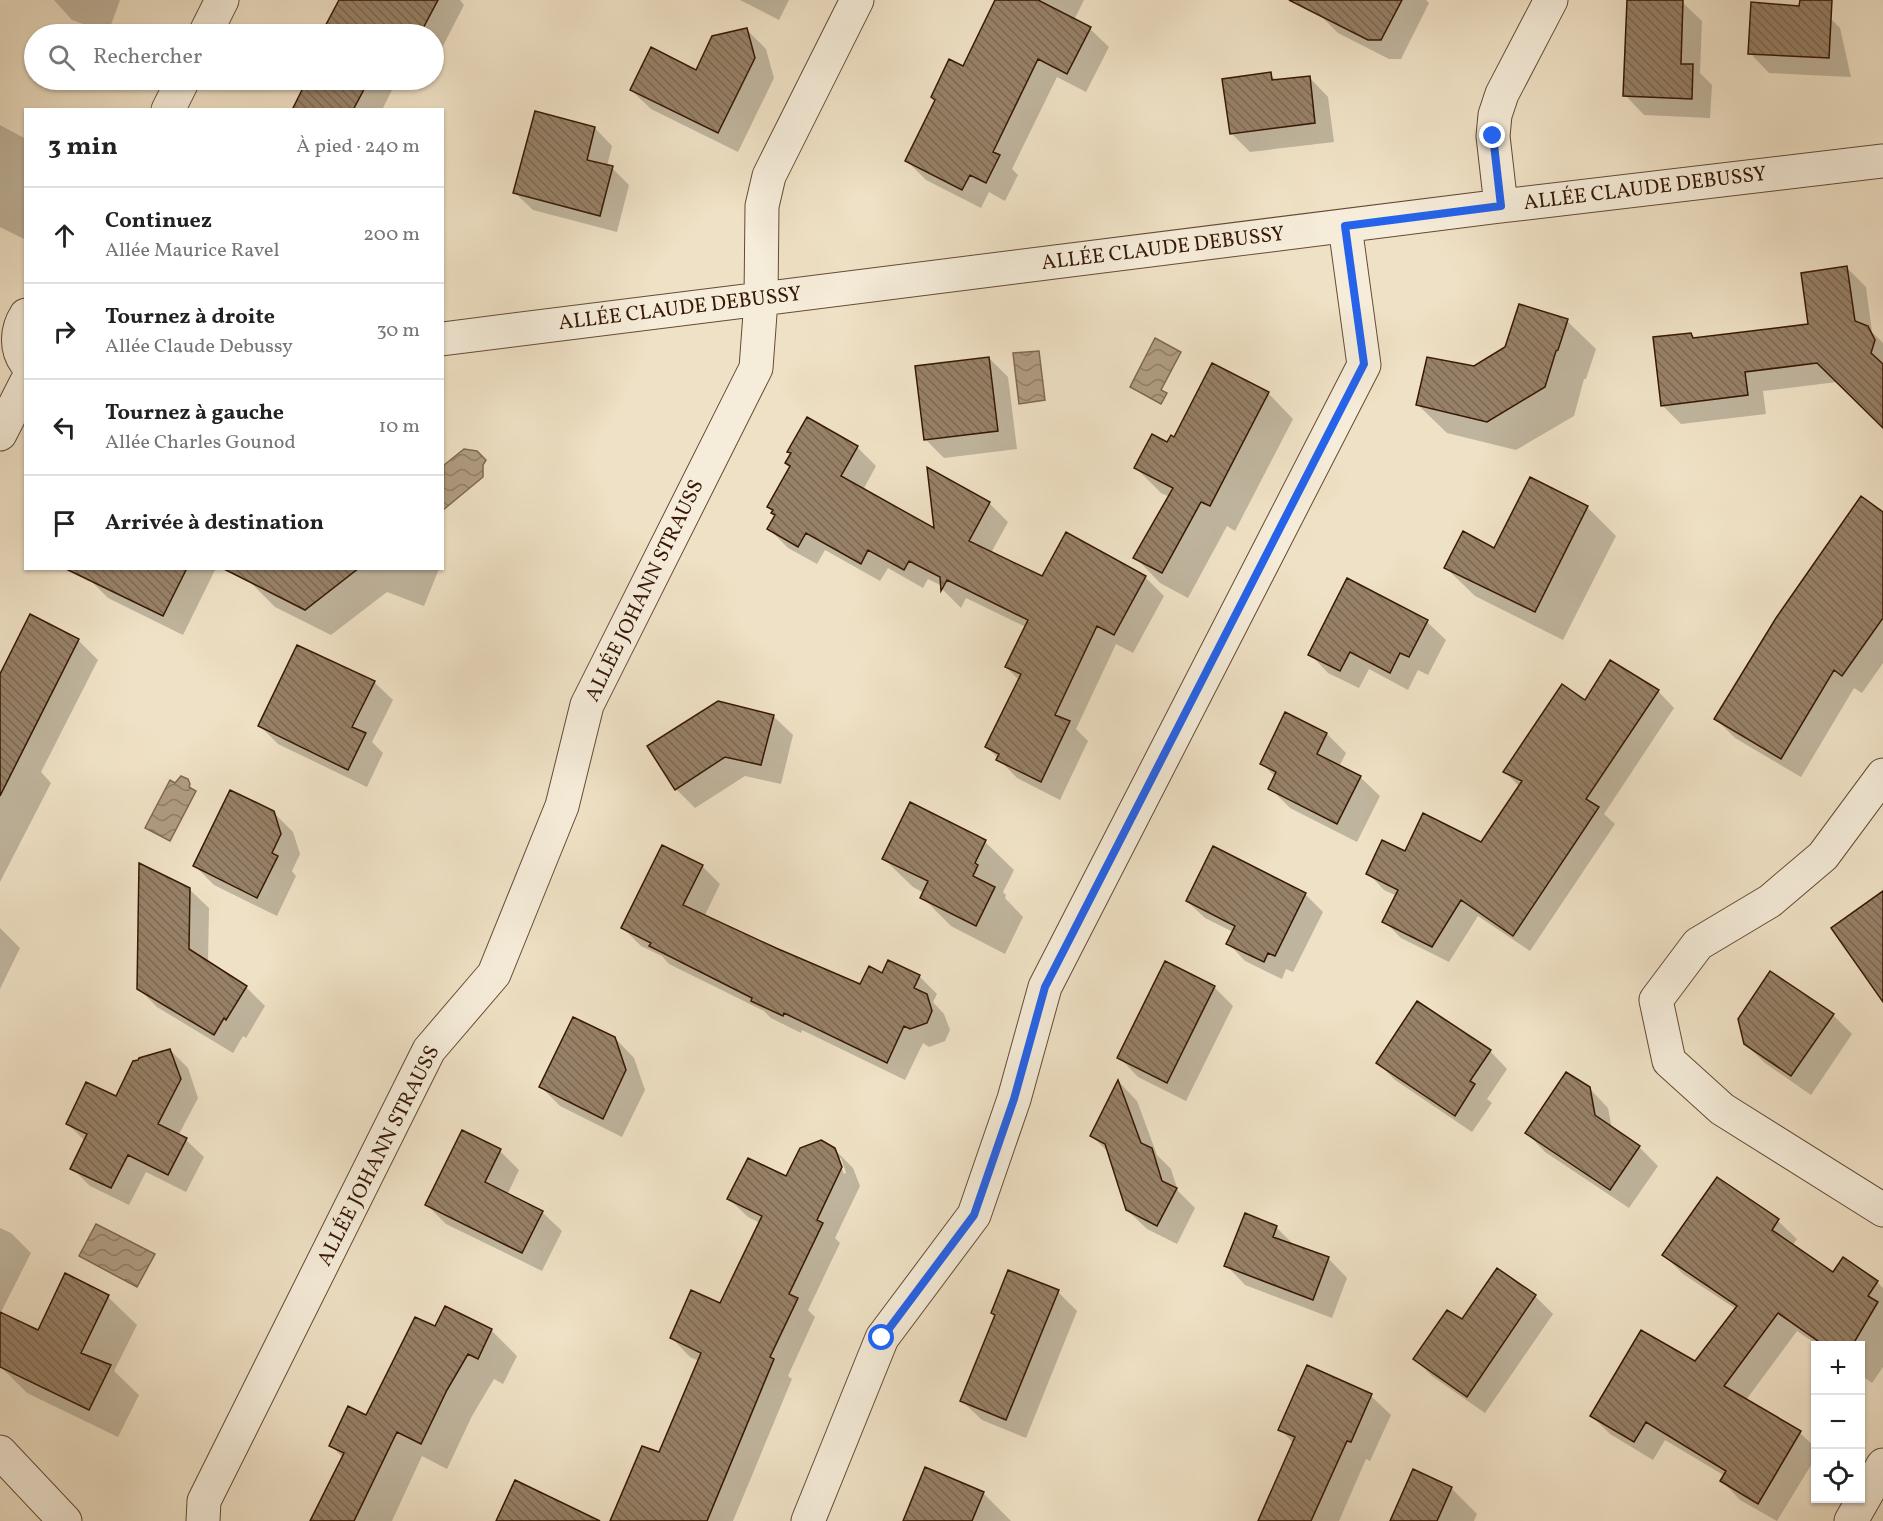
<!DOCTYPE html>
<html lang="fr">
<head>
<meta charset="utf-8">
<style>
	:root { --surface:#fff; --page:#f6f6f6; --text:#222; --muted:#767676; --line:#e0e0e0 }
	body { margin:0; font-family:Vollkorn,serif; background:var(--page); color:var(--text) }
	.controls { position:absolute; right:18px; bottom:18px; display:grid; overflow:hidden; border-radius:0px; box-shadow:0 2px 4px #0004 }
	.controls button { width:54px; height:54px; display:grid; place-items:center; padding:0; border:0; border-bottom:2px solid var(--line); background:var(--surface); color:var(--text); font:30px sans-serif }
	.stop { position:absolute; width:18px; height:18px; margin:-14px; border:4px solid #2563eb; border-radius:50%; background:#fff }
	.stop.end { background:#2563eb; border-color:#fff; box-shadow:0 2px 6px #0008 }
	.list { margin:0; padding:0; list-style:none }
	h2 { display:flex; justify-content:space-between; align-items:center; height:78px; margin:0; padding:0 24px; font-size:26px }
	h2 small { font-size:20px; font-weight:400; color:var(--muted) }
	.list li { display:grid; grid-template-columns:39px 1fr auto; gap:18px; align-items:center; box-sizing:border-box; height:96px; padding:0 24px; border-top:2px solid var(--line) }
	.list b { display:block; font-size:22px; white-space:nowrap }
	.list p { margin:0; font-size:20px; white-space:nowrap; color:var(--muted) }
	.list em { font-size:20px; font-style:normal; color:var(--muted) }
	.icon { flex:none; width:33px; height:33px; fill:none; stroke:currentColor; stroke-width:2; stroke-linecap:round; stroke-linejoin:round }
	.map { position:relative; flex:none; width:1883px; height:1521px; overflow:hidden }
	.search { position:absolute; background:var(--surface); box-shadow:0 2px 4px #0004; left:24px; top:24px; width:420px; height:66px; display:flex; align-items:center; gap:15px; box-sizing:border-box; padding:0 21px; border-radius:33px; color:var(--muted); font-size:22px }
	.panel { position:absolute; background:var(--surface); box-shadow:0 2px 4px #0004; left:24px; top:108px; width:420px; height:462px; border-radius:0px }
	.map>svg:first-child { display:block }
	.water { fill:url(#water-waves); stroke:#806850; stroke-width:1.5 }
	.shadow { fill:#0003; fill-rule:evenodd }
	.building { fill:url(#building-back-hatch); stroke:#371804; stroke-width:1.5 }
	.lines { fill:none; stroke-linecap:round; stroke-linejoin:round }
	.minor-casing { stroke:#654a34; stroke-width:35 }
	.minor { stroke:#f5ecd9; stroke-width:33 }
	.route { stroke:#2563eb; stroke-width:8 }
	.labels { text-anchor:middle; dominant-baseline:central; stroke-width:5; stroke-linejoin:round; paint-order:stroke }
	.street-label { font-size:21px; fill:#371804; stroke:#f5ecd9 }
</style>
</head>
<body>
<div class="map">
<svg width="1883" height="1521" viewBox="0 0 1883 1521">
	<defs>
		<pattern id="water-waves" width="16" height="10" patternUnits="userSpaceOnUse" patternTransform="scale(1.5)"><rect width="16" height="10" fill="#b09d83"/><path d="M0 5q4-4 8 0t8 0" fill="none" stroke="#907f69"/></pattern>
		<pattern id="building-back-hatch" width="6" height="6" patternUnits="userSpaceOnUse" patternTransform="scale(1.5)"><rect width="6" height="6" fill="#978168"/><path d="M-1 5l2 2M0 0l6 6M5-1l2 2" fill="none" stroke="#7c6953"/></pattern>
	</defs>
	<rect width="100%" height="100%" fill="#efe1c5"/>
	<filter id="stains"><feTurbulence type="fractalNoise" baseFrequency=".00333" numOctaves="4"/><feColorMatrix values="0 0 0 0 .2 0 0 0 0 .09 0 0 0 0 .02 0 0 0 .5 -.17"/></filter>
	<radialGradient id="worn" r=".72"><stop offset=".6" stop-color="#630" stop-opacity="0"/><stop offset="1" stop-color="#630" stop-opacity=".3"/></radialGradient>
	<!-- water -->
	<path class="water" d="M1155,338L1181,352L1161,390L1167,393L1161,404L1130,387Z
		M1039,351L1045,400L1019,404L1013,353Z
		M464,449L477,451L486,460L483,465V477L443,510L444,465Z
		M181,776L188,779L190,784L189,787L196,791L170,841L145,828L170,780L175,783Z
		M96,1224L155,1254L137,1287L79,1256Z"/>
	<!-- shadow -->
	<path class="shadow" d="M54,0H120L108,33L72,20Z
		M340,0H460L464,5L443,46L434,42V34H323Z
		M740,0H789L779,20Z
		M1004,0H1084L1074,20L1090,29L1109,47L1086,92L1057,77L1012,169L1018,175L1005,201L989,192L981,208L926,180L907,161Z
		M1326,0H1426L1429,3L1401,59H1389L1338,33L1319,14Z
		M1629,0L1682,2L1702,21L1700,73L1712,85L1710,118L1644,115L1625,95Z
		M1821,9L1840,28L1851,77L1769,73L1750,53Z
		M746,29L766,49L774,78L738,152L651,109L631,90L696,72Z
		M1270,74L1277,81L1309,77L1328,97L1334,142L1250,152L1231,133Z
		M309,80H397L382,110H293Z
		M0,125L26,139V240L0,227Z
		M595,128L612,146L607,166L612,168L629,185L617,232L533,210L515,193Z
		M1846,267L1866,287L1872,332L1883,343V427L1837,382L1763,391L1766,414L1681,424L1662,405L1691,334L1696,340L1810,325Z
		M1567,321L1596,349L1586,379H1584L1574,416L1516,450L1447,433L1418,405L1474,368Z
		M989,358L1008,377L1017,449L944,458L925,439Z
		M1268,393L1293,419L1235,531L1227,526L1188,598L1160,583L1135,557L1170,497L1161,493L1135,467L1174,439Z
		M857,447L876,466L863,490L936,531L989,503L1008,522L991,553L1043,578L1145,577L1164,596L1133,653L1116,644L1076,729L1088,741L1060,800L1017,778L987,747L1019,680L1006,667L1026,627L966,598L961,608L943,590L942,586L928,579L923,588L888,568L880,581L825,550L817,564L788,548L769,529L776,516L769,507L791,467L792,454L789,451Z
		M1587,507L1616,536L1563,640L1475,596L1446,568L1495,550Z
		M1883,514V663L1862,693L1854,688L1801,777L1735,738L1716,719Z
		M84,568H214L215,570L183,635L108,598L89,579Z
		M302,568L337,586L335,568L439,569L424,606L387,592L331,635L275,607L249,581Z
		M1348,580L1427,622L1446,640L1428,675L1418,670L1408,690L1369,669L1359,688L1328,673L1310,654Z
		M78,640L98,660L41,772L51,783L0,882V677Z
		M374,682L393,700L372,742L383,753L367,787L278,744L260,726Z
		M1658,691L1674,708L1604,814L1615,824L1530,951L1478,916L1449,962L1401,938L1384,921L1397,896L1384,890L1368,873L1405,853L1482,844L1520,787L1505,772L1585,702Z
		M1286,714L1327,734L1346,753L1339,767L1360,777L1380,796L1357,842L1290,808L1270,788L1275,777L1262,763Z
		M773,716L793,735L781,784L745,776L695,808L676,789Z
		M273,812L293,832L300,854L292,871L296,876L277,916L214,885L195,866Z
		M985,842L1014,870L1003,892L1006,895L1005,898L1023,917L1005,954L951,926L922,897L924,893L913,887L884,859Z
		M702,866L720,884L704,917L861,986L883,975L919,976L937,994L933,1002L944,1014L950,1030L945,1041L929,1047L923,1043L905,1080L802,1030L801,1033L771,1018L764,1011L669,964L662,956L641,946L623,928Z
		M189,889L209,908L208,962L246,987L265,1006L246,1038L243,1036L233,1053L157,1007L138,988Z
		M1305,894L1323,912L1293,972L1286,969L1282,979L1245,961L1228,943L1233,932L1205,918L1187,901Z
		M0,928L20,948L0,989Z
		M1214,987L1233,1006L1186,1101L1138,1077L1119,1057Z
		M1418,1003L1490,1051L1507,1069L1487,1099L1492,1103L1472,1132L1395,1080L1378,1063Z
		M1833,1015L1852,1034L1811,1095L1765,1063L1745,1044Z
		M615,1038L634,1058L645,1090L622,1137L560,1106L541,1087Z
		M170,1050L188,1068L198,1098L178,1136L186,1140L204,1157L186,1192L146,1172L129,1205L90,1186L72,1168L85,1141L67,1123L117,1098Z
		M1119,1082L1137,1101L1157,1155L1171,1169L1178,1191L1195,1208L1177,1244L1147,1229L1127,1210L1109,1153L1092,1136Z
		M1589,1088L1608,1108L1612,1129L1639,1147L1658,1166L1629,1208L1545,1152L1527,1133Z
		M834,1149L853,1168L860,1186L835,1238L840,1243L808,1310L815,1317L788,1376L792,1379L733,1521H612L660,1454L699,1361L690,1357L672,1338L721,1305L760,1223L748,1217L729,1199L787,1178ZM838,1158H841L846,1173L844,1174Z
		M500,1151L519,1170L507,1195L542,1212L562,1231L542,1271L446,1224L427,1205Z
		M1717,1179L1778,1221L1797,1239L1792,1246L1833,1274L1877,1282L1883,1288V1367L1872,1383L1860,1374V1346H1819L1797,1331L1746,1400L1800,1433L1816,1448V1457L1777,1521L1740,1500L1722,1481L1725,1476L1665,1440L1653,1460L1610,1434L1592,1416L1696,1363L1736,1309L1683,1274L1664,1255Z
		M1276,1227L1296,1247L1328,1258L1347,1278L1332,1318L1245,1285L1226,1265Z
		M0,1228L11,1233L31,1253L0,1314Z
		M1497,1270L1535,1296L1553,1314L1485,1413L1432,1376L1415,1359L1462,1322Z
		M1058,1292L1077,1311L1026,1438L982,1420L962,1401Z
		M108,1297L137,1325L114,1371L139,1395L118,1437L27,1393L0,1366V1361L39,1332Z
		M436,1328L491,1330L517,1356L503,1384L494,1379L472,1416L447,1469L422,1456L392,1521H312L343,1458L331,1445L367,1417Z
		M1371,1396L1391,1415L1370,1461L1366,1459L1339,1521H1260L1294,1444L1280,1429Z
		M1451,1488L1477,1514L1474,1521H1392Z
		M983,1493L1011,1521H904Z"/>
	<!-- building -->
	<path class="building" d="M339,0H438L420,34H321Z
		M995,0H1038L1091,27L1067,74L1038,59L993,152L1000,155L986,183L970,175L962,190L905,161L935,100L931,97L949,59L963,66Z
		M1289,0H1402L1381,40H1368Z
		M1627,0H1683L1681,64H1693L1692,99L1623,96Z
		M1800,0H1832L1829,58L1748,54L1751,2L1799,6Z
		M747,28L755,58L718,133L630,90L651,47L696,70L712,36Z
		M1271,72L1272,80L1310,76L1315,123L1230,134L1222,79Z
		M307,80H369L353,110H292Z
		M535,111L595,127L587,160L613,166L600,216L513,193Z
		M1847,266L1855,321L1868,326L1875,340L1871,353L1883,364V428L1817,363L1745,372L1748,395L1661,406L1653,337L1691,333L1693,338L1808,324L1801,273Z
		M1519,304L1568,319L1558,350L1556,351L1545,387L1487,422L1416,405L1427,357L1474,366L1505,347Z
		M989,357L998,431L924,440L915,366Z
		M1212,363L1269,392L1210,506L1201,502L1162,573L1133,558L1173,488L1134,468L1152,434L1167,442L1171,435L1174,437Z
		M807,417L858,446L841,476L934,528L927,467L990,502L969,541L1042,576L1066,532L1146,576L1114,635L1097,626L1055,715L1070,721L1041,782L996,760L999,754L985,747L1021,674L1005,667L1028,620L947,580L941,591L940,577L909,561L904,570L868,550L861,564L806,533L798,547L767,529L775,515L771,513L773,510L767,507L790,466L785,463L791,453L787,452Z
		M1530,477L1588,506L1535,612L1444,568L1463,531L1494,548Z
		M1861,496L1883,512V618L1842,676L1834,670L1781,759L1714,719L1776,618Z
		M64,568H187L163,616Z
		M222,568H359L305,610Z
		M1347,578L1428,620L1409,657L1400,653L1390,673L1350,652L1340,671L1308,655Z
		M30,614L79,639L0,796V674Z
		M297,645L375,681L352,727L366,733L348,770L258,726Z
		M1610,660L1659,690L1586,799L1599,807L1513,936L1461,900L1432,947L1382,922L1398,890L1366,874L1382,840L1405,851L1423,813L1481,842L1522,781L1503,772L1562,684L1585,700Z
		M718,701L774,715L761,765L725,757L675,790L647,746Z
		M1285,712L1327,733L1317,754L1361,776L1337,824L1268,789L1276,772L1260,764Z
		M230,790L274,811L281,834L272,853L278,856L257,898L193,866Z
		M910,802L986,840L975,863L978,865L973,876L995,887L976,926L920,898L928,881L882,859Z
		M662,845L703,865L683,905L776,948L860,984L869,966L882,973L888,960L920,975L914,988L927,994L932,1011L927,1023L910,1029L904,1026L887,1063L784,1013L783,1016L751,1001L752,998L649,946L651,943L621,928Z
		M1213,846L1306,893L1275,956L1268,953L1264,962L1226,944L1235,926L1186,901Z
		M139,863L190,888L189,949L247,986L226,1020L224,1018L214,1035L137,989Z
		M1883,891V1002L1831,928Z
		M1165,961L1215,986L1167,1083L1117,1058Z
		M1770,971L1834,1014L1791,1076L1744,1044L1738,1019Z
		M1417,1001L1491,1050L1470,1081L1475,1084L1455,1116L1376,1063Z
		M573,1017L615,1037L626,1070L603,1119L539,1087Z
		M170,1049L181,1079L158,1124L187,1138L168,1175L128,1155L111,1188L70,1169L87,1134L66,1124L86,1082L116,1096L133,1061L138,1060L139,1058Z
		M1566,1072L1590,1087L1595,1115L1640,1146L1610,1190L1525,1133Z
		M1118,1080L1141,1143L1152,1148L1162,1181L1177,1188L1157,1226L1126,1210L1105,1144L1090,1136Z
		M462,1130L501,1149L485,1182L543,1211L522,1253L425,1205Z
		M821,1140L835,1148L842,1167L817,1220L823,1223L789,1294L798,1298L770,1357L774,1359L707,1521H610L642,1446L659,1452L701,1353L670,1338L691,1290L720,1303L762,1216L727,1199L748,1158L786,1176L800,1148Z
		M1717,1177L1779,1219L1772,1230L1833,1272L1843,1257L1878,1281L1868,1296L1878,1302L1852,1346H1825L1778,1313L1724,1386L1801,1431L1758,1504L1720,1481L1726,1471L1646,1422L1634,1442L1590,1416L1641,1330L1695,1361L1737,1306L1662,1255Z
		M1245,1213L1277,1226L1273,1237L1329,1257L1313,1300L1224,1266Z
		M1497,1268L1536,1295L1467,1397L1413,1359L1447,1310L1462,1319Z
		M1008,1270L1059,1290L1006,1420L960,1401L995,1315L991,1313Z
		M65,1273L109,1295L81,1353L111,1365L89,1410L0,1367V1312L38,1330Z
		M445,1306L492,1329L478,1359L468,1354L447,1390L421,1444L397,1432L354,1521H310L344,1453L329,1446L348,1406L366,1415L415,1317L435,1326Z
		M1307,1365L1372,1394L1351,1442L1347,1441L1311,1521H1258L1295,1437L1278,1430Z
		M925,1467L984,1492L972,1521H903Z
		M1413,1469L1452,1487L1437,1521H1390Z
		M515,1480L600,1521H496Z"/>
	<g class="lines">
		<!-- minor casing -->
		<g class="minor-casing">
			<path id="minor" d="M205,34L222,0
				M168,110L183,80
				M1501,206L1493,136L1495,115L1502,94L1551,0
				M26,315C17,329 15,348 26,363
				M442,339L1501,206L1883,161
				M0,434L26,383
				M1883,775L1823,856L1770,901L1698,944L1656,1000L1669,1061L1722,1109L1883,1210
				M0,1452L65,1521
				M203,1521L204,1501L429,1050L494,974L562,806L587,705L756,368L761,300L762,206L769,176L857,0
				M808,1521L882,1338L974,1215L1014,1099L1045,987L1364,365L1345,226
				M1851,1521L1883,1465"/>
		</g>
		<!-- minor -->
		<use href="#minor" class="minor"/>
	</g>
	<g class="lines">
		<!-- route -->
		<path class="route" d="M882,1338L974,1215L1014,1099L1045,987L1364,364L1345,226L1501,206L1493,136"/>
	</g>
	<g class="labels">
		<!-- street labels -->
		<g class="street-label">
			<text transform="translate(1645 189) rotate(-7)">ALLÉE CLAUDE DEBUSSY</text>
			<text transform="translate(1163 249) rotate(-7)">ALLÉE CLAUDE DEBUSSY</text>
			<text transform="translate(680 309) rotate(-7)">ALLÉE CLAUDE DEBUSSY</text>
			<text transform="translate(645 591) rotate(-64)">ALLÉE JOHANN STRAUSS</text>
			<text transform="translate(379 1156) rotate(-63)">ALLÉE JOHANN STRAUSS</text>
		</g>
	</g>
	<rect width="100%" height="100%" filter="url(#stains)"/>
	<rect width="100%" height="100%" fill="url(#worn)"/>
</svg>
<div class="controls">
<button>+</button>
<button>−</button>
<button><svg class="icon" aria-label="locate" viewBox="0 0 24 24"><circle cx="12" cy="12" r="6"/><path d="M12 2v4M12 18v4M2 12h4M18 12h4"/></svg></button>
</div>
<div class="stop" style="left:882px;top:1338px"></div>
<div class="stop end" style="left:1493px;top:136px"></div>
<div class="search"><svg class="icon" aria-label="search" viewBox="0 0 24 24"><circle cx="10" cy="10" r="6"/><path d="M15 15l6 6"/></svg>Rechercher</div>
<section class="panel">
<h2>3 min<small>À pied · 240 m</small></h2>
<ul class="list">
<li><svg class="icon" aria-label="ahead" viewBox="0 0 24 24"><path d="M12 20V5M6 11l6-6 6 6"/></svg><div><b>Continuez</b><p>Allée Maurice Ravel</p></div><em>200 m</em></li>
<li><svg class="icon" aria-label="right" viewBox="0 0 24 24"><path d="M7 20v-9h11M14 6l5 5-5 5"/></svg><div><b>Tournez à droite</b><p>Allée Claude Debussy</p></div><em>30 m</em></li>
<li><svg class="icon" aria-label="left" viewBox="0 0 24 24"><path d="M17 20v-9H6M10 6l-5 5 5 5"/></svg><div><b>Tournez à gauche</b><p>Allée Charles Gounod</p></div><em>10 m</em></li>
<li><svg class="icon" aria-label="arrive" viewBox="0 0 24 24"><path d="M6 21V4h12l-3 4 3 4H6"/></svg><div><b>Arrivée à destination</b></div></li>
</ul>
</section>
</div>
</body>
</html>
